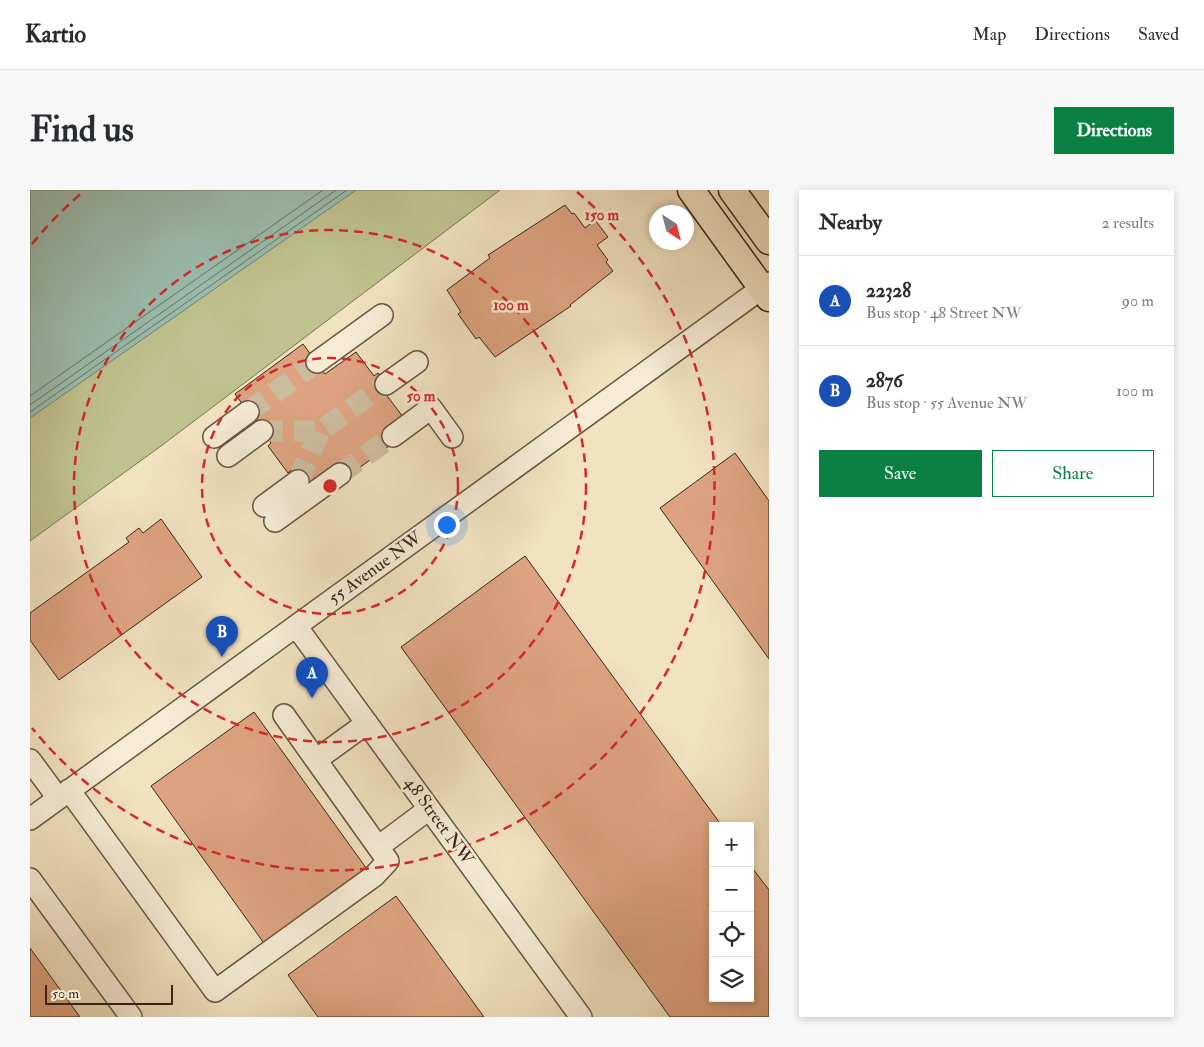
<!DOCTYPE html>
<html lang="en">
<head>
<meta charset="utf-8">
<style>
	:root { --surface:#fff; --page:#f7f7f7; --text:#2b2b33; --muted:#7c7c81; --line:#e1e1e2; --accent:#0b8043 }
	body { margin:0; font-family:"IM FELL Double Pica",serif; background:var(--page); color:var(--text) }
	.controls { position:absolute; right:15px; bottom:15px; display:grid; overflow:hidden; border-radius:0px; box-shadow:0 2px 8px #0003 }
	.controls button { width:45px; height:45px; display:grid; place-items:center; padding:0; border:0; border-bottom:1px solid var(--line); background:var(--surface); color:var(--text); font:25px sans-serif }
	.compass { position:absolute; left:619px; top:15px; width:45px; height:45px; border-radius:50%; background:var(--surface); box-shadow:0 2px 8px #0003; rotate:144deg }
	.scale { position:absolute; left:15px; bottom:12px; width:128px; box-sizing:border-box; padding-left:5px; border:2px solid #362617; border-top:0; font-size:14px; line-height:18px; white-space:nowrap; color:#362617; -webkit-text-stroke:4px #f6ecd6; paint-order:stroke }
	.you { position:absolute; left:416px; top:334px; width:18px; height:18px; margin:-12px; border:4px solid #fff; border-radius:50%; background:#1a73e8; box-shadow:0 0 0 8px #1a73e833 }
	.badge { display:grid; place-items:center; width:32px; height:32px; border-radius:50%; background:var(--accent); color:#fff; font-size:16px; font-weight:700 }
	.pin { position:absolute; translate:-50% -41px; filter:drop-shadow(0 1px 2px #0008) }
	.pin::after { content:''; position:absolute; top:26px; width:18px; height:15px; background:inherit; clip-path:polygon(0 0,100% 0,50% 100%) }
	.list { margin:0; padding:0; list-style:none }
	h2 { display:flex; justify-content:space-between; align-items:center; height:65px; margin:0; padding:0 20px; font-size:21px }
	h2 small { font-size:16px; font-weight:400; color:var(--muted) }
	.list li { display:grid; grid-template-columns:32px 1fr auto; gap:15px; align-items:center; box-sizing:border-box; height:90px; padding:0 20px; border-top:1px solid var(--line) }
	.list b { display:block; font-size:19px; white-space:nowrap }
	.list p { margin:0; font-size:16px; white-space:nowrap; color:var(--muted) }
	.list em { font-size:16px; font-style:normal; color:var(--muted) }
	.actions { display:flex; gap:10px; padding:15px 20px }
	.actions a { flex:1; padding:11px 0; border:1px solid var(--accent); border-radius:0px; text-align:center; font-size:18px; color:var(--accent) }
	.actions .main { background:var(--accent); color:#fff }
	.icon { flex:none; width:28px; height:28px; fill:none; stroke:currentColor; stroke-width:2; stroke-linecap:round; stroke-linejoin:round }
	.map { position:relative; flex:none; width:739px; height:827px; overflow:hidden; border-radius:0px }
	header { display:flex; align-items:center; gap:30px; box-sizing:border-box; height:70px; padding:0 25px; background:var(--surface); border-bottom:1px solid var(--line) }
	header strong { font-size:24px }
	nav { display:flex; gap:28px; margin-inline-start:auto; font-size:18px }
	.intro { display:flex; align-items:center; justify-content:space-between; box-sizing:border-box; height:120px; padding:0 30px }
	h1 { margin:0; font-size:35px }
	.button { padding:12px 22px; border-radius:0px; background:var(--accent); color:#fff; font-size:18px; font-weight:700 }
	main { display:flex; gap:30px; padding:0 30px }
	aside { flex:1; background:var(--surface); border-radius:0px; box-shadow:0 2px 8px #0003 }
	.map>svg:first-child { display:block }
	.green { fill:#bfc28e; stroke:#7a7452 }
	.water { fill:#9bbeb0; stroke:#738173 }
	.lines { fill:none; stroke-linecap:round; stroke-linejoin:round }
	.shore { stroke:#687264; stroke-width:1 }
	.building { fill:#dda380; stroke:#362617 }
	.minor-tunnel { stroke:#ccbc9e; stroke-width:21; stroke-dasharray:21 11; stroke-linecap:butt }
	.minor-casing { stroke:#655541; stroke-width:24 }
	.major-casing { stroke:#362617; stroke-width:29 }
	.minor { stroke:#f6ecd6; stroke-width:21 }
	.major { stroke:#f1e2c0; stroke-width:26 }
	.ring { fill:none; stroke:#d62828; stroke-width:2.5; stroke-dasharray:9 6 }
	.labels { text-anchor:middle; dominant-baseline:central; stroke-width:5; stroke-linejoin:round; paint-order:stroke }
	.street-label { font-size:18px; fill:#362617; stroke:#f6ecd6 }
	.centre { fill:#d62828; stroke:#f6ecd6; stroke-width:2.5 }
	.ring-label { font-size:15px; text-anchor:middle; font-weight:bold; fill:#d62828; stroke:#f6ecd6; stroke-width:5; stroke-linejoin:round; paint-order:stroke }
</style>
</head>
<body>
<header>
<strong>Kartio</strong>
<nav><a>Map</a><a>Directions</a><a>Saved</a></nav>
</header>
<div class="intro"><h1>Find us</h1><a class="button">Directions</a></div>
<main>
<div class="map">
<svg width="739" height="827" viewBox="0 0 739 827">
	<rect width="100%" height="100%" fill="#f1e2c0"/>
	<filter id="stains"><feTurbulence type="fractalNoise" baseFrequency=".004" numOctaves="4"/><feColorMatrix values="0 0 0 0 .2 0 0 0 0 .09 0 0 0 0 .02 0 0 0 .5 -.17"/></filter>
	<radialGradient id="worn" r=".72"><stop offset=".6" stop-color="#630" stop-opacity="0"/><stop offset="1" stop-color="#630" stop-opacity=".3"/></radialGradient>
	<!-- green -->
	<path class="green" d="M0,0H470L131,256L0,351Z"/>
	<!-- water -->
	<path class="water" d="M0,0H326L0,228Z"/>
	<g class="lines">
		<!-- shore -->
		<path class="shore" d="M0,206L293,0
			M0,215L306,0
			M0,222L317,0"/>
	</g>
	<!-- building -->
	<path class="building" d="M535,15L542,24L544,23L555,38L565,30L578,47L567,55L578,70L576,72L583,81L540,115L541,116L465,167L449,147L446,149L428,124L431,122L417,100L460,68L458,65Z
		M273,154L295,184L326,162L344,186L348,183L360,199L355,203L373,227L366,251L314,289L275,300L261,280L258,283L238,256L241,253L205,204Z
		M705,263L739,311V469L630,318Z
		M131,329L172,387L29,490L0,450V423L99,352L96,348L109,338L113,343Z
		M495,366L692,636H683V808H720V675L739,700V827H640L371,457Z
		M224,522L339,682L236,756L121,596Z
		M366,706L454,827H288L258,785Z
		M0,758L50,827H0Z"/>
	<g class="lines">
		<!-- minor-tunnel -->
		<path class="minor-tunnel" d="M218,222L287,172
			M232,241H290L356,194
			M310,284L363,246
			M268,291L290,241"/>
		<!-- minor casing -->
		<g class="minor-casing">
			<path id="minor" d="M287,172L352,125
				M356,194L387,172
				M363,246L401,218L422,247
				M184,247L218,222
				M198,266L232,241
				M234,316L268,291
				M245,331L310,284
				M266,436L551,827
				M254,525L286,570
				M337,533L286,570L348,657L399,619
				M0,570L28,608
				M39,600L185,801L344,686L358,671L348,657
				M0,629L739,93
				M0,689L101,827"/>
		</g>
		<!-- major casing -->
		<g class="major-casing">
			<path id="major" d="M661,0L739,108
				M702,0L739,51"/>
		</g>
		<!-- minor -->
		<use href="#minor" class="minor"/>
		<!-- major -->
		<use href="#major" class="major"/>
	</g>
	<!-- distance rings -->
	<g class="ring">
		<circle cx="300" cy="296" r="128"/>
		<circle cx="300" cy="296" r="256"/>
		<path d="M2 54A384 384 0 0 1 53 2M547 2A384 384 0 1 1 2 538"/>
	</g>
	<g class="labels">
		<!-- street labels -->
		<g class="street-label">
			<text transform="translate(345 378) rotate(-36)">55 Avenue NW</text>
			<text transform="translate(409 631) rotate(54)">48 Street NW</text>
		</g>
	</g>
	<circle cx="300" cy="296" r="8" class="centre"/>
	<g class="ring-label">
		<text x="572" y="30">150 m</text>
		<text x="481" y="120">100 m</text>
		<text x="391" y="211">50 m</text>
	</g>
	<rect width="100%" height="100%" filter="url(#stains)"/>
	<rect width="100%" height="100%" fill="url(#worn)"/>
</svg>
<div class="controls">
<button>+</button>
<button>−</button>
<button><svg class="icon" aria-label="locate" viewBox="0 0 24 24"><circle cx="12" cy="12" r="6"/><path d="M12 2v4M12 18v4M2 12h4M18 12h4"/></svg></button>
<button><svg class="icon" aria-label="layers" viewBox="0 0 24 24"><path d="M12 4l9 5-9 5-9-5zM3 14l9 5 9-5"/></svg></button>
</div>
<svg class="compass" viewBox="-18 -18 36 36"><path d="M0-13l5 13h-10z" fill="#e53935"/><path d="M0 13l5-13h-10z" fill="#7c7c81"/></svg>
<div class="scale">50 m</div>
<div class="you"></div>
<div class="pin badge" style="left:282px;top:508px;background:#1a4fb4">A</div>
<div class="pin badge" style="left:192px;top:467px;background:#1a4fb4">B</div>
</div>
<aside>
<h2>Nearby<small>2 results</small></h2>
<ul class="list">
<li><span class="badge" style="background:#1a4fb4">A</span><div><b>22328</b><p>Bus stop · 48 Street NW</p></div><em>90 m</em></li>
<li><span class="badge" style="background:#1a4fb4">B</span><div><b>2876</b><p>Bus stop · 55 Avenue NW</p></div><em>100 m</em></li>
</ul>
<div class="actions"><a class="main">Save</a><a>Share</a></div>
</aside>
</main>
</body>
</html>
